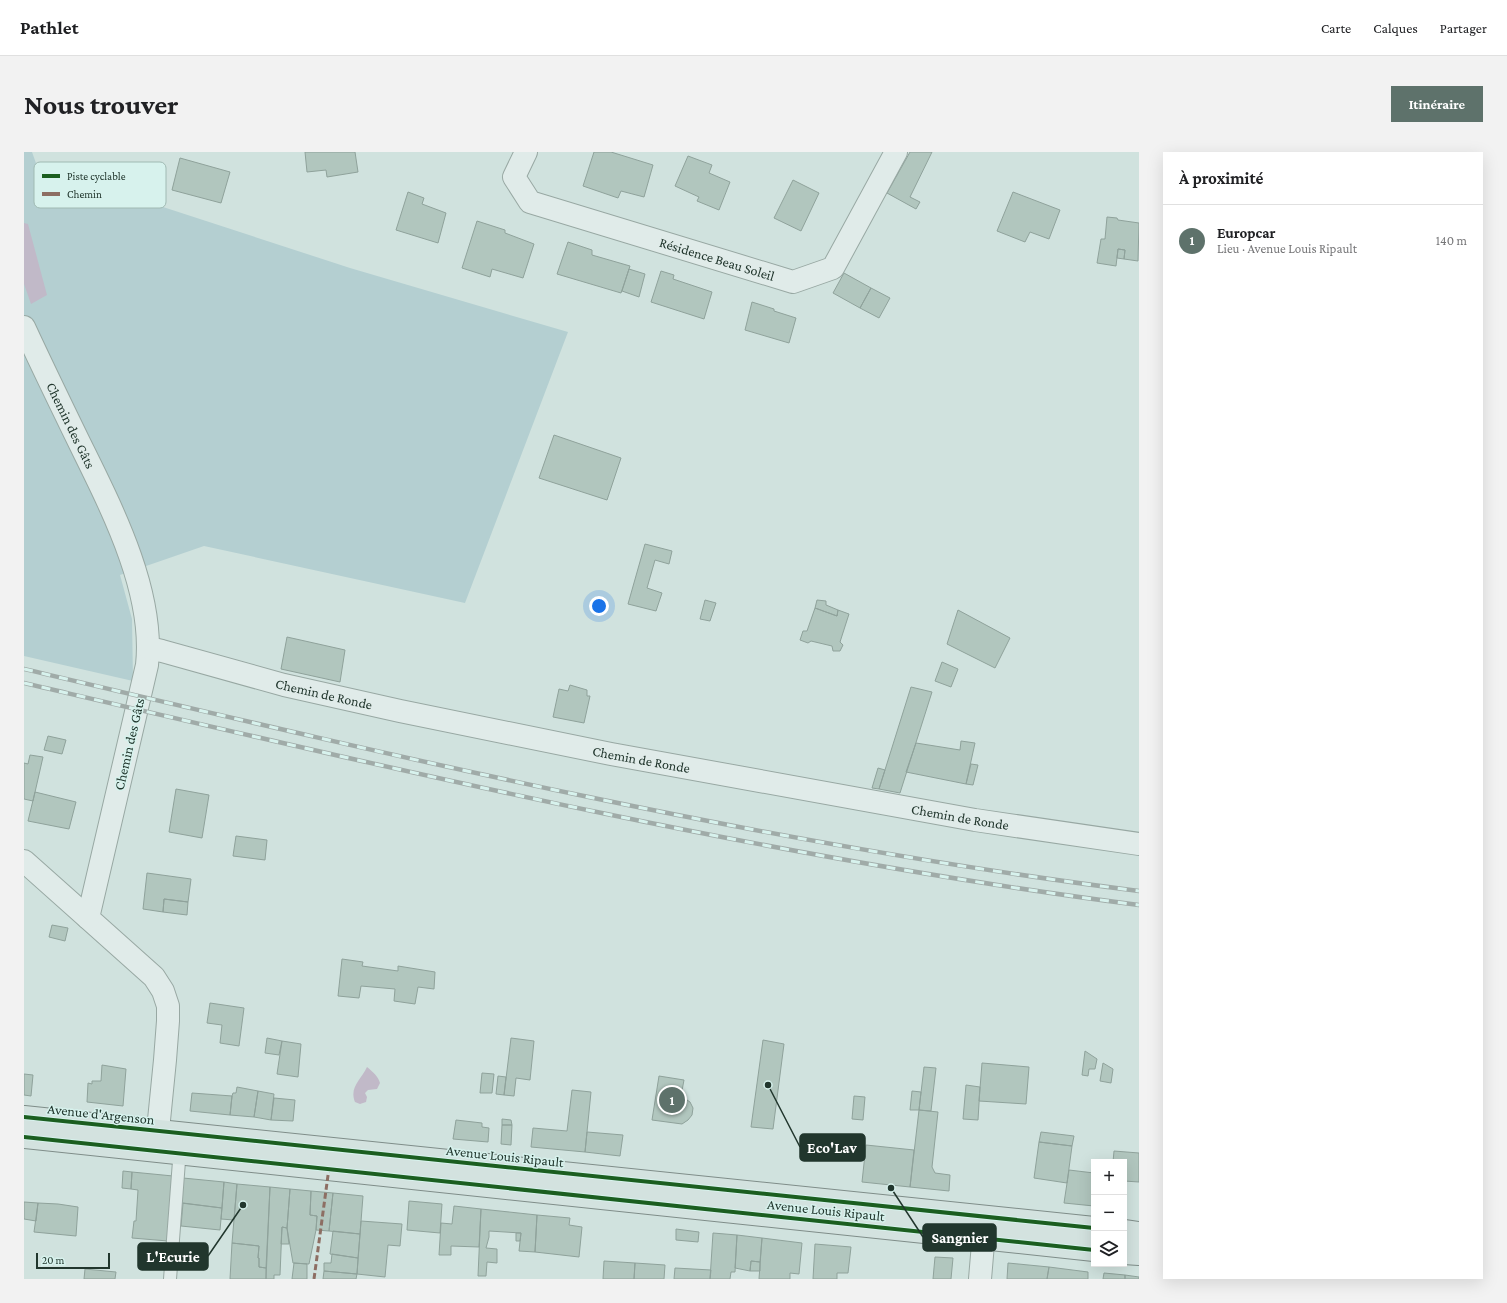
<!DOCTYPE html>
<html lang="fr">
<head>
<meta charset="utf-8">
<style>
	:root { --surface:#fff; --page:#f2f2f2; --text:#202124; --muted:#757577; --line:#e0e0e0; --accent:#5e726b }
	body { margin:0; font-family:"Crimson Pro",serif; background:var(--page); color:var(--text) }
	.controls { position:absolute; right:12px; bottom:12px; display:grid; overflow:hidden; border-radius:0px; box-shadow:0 4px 16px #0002 }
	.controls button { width:36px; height:36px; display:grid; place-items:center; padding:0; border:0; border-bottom:1px solid var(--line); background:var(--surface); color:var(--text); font:20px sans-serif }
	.scale { position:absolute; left:12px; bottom:10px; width:74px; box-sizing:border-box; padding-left:4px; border:2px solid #21362d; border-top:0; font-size:11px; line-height:14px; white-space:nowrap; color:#21362d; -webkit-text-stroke:3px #d7f2ed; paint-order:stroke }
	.you { position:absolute; left:575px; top:454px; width:14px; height:14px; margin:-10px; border:3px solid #fff; border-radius:50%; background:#1a73e8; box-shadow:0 0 0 6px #1a73e833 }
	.badge { display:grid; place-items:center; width:26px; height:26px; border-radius:50%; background:var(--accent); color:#fff; font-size:13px; font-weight:700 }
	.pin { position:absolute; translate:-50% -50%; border:2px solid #fff; box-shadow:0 1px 4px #0006 }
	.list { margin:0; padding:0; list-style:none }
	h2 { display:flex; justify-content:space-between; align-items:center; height:52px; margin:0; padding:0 16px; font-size:17px }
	h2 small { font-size:13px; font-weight:400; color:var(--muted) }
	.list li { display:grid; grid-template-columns:26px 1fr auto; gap:12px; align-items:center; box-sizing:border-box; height:72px; padding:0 16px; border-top:1px solid var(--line) }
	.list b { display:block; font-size:15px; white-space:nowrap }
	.list p { margin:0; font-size:13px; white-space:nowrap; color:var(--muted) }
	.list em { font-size:13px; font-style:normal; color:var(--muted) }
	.icon { flex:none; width:22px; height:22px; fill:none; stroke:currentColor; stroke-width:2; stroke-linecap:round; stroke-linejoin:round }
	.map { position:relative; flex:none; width:1115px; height:1127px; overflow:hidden; border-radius:0px }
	header { display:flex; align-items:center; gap:24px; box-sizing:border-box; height:56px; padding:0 20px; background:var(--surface); border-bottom:1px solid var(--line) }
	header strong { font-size:19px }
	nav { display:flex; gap:22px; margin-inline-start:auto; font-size:14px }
	.intro { display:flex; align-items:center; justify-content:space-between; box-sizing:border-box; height:96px; padding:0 24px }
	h1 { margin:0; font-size:28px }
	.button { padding:10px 18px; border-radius:0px; background:var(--accent); color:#fff; font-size:14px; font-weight:700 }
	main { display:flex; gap:24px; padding:0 24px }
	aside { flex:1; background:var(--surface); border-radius:0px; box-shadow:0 4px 16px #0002 }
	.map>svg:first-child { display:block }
	.green { fill:#b4cfd1 }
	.water { fill:#c1b9c8 }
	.building { fill:#b1c6be; stroke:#8fa29b }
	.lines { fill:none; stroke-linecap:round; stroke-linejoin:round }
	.lane-casing { stroke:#98a8a3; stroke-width:14 }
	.street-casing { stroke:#98a8a3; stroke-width:24 }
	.primary-casing { stroke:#7f8d89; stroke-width:24 }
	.lane { stroke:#e0ebe9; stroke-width:12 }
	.street { stroke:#e0ebe9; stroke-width:22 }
	.primary { stroke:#d3e2df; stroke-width:22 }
	.rail-casing { stroke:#a0aba8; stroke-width:4.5 }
	.rail { stroke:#d7f2ed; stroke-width:3; stroke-dasharray:9; stroke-linecap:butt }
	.quiet { stroke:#8d6e63; stroke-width:3; stroke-dasharray:6 3; stroke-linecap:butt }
	.cycleway-casing { stroke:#d7f2ed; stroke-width:6 }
	.cycleway { stroke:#1b5e20; stroke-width:4 }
	.labels { text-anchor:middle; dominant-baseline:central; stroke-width:3; stroke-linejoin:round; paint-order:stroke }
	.street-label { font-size:14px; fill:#21362d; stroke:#d7f2ed }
	.key { fill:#d7f2ed; stroke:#a0bab3; stroke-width:1 }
	.key-label { font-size:11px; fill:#21362d }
	.leader { fill:none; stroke:#21362d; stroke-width:1.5 }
	.callout-dot { fill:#21362d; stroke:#d7f2ed; stroke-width:1.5 }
	.callout { fill:#21362d; stroke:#21362d; stroke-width:1.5 }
	.callout-label { font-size:15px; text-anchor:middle; font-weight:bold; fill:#fff }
</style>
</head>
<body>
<header>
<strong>Pathlet</strong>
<nav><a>Carte</a><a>Calques</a><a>Partager</a></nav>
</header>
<div class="intro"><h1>Nous trouver</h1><a class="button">Itinéraire</a></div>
<main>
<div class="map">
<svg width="1115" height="1127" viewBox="0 0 1115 1127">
	<rect width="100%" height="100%" fill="#d0e2de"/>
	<!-- green -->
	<path class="green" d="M0,0H8L13,14L326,116L544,180L441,451L180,394L96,423L108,467L109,529L0,504Z"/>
	<!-- water -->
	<path class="water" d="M0,71L4,72L23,143L7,152L0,132Z
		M343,915C349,920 354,924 356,931L353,937L344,938L341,941L343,945L342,950L336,952L331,950C325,935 337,928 343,915Z"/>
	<!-- building -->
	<path class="building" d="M281,0H331L334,20L303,25L302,18L283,20Z
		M570,0H587L629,13L620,45L597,39L594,46L559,34Z
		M886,0H908L886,45L896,50L892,57L863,41Z
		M664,4L688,13L685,21L706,30L695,58L673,49L675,45L651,34Z
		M156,6L206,20L197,51L148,38Z
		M769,28L795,41L777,79L750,66Z
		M384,40L400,46L398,52L422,61L414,91L372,78Z
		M989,40L1036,58L1025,87L1006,80L1001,90L973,79Z
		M1083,65L1093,66L1094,68L1115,71L1114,109L1100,107L1101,98L1094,97L1092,114L1073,111L1077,87H1081Z
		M453,69L481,78V81L510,92L499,126L468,117L466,125L438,116Z
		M544,90L568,98V103L606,114L597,141L533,122Z
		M1094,97L1101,98L1100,107L1093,106Z
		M605,117L621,122L615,145L598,139Z
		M637,119L650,123L649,127L688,140L680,167L627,150Z
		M820,121L847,136L836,156L809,141Z
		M847,136L866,146L855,166L836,156Z
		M728,150L750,157V159L772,166L765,191L721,178Z
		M530,283L597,306L583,348L515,326Z
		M621,392L648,399L645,412L631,408L623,436L638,441L632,459L604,452Z
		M681,448L692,451L686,469L676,467Z
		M793,448L802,449V453L814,458L813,464L791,456Z
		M791,456L813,464L814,458L825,462L816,490L819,493L816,499H809L808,494L787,489L784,491L776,488L779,479H783Z
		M934,458L986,486L971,516L923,492Z
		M263,485L321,498L316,530L257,517Z
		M918,510L934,517L927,535L911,529Z
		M546,533L563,538V544H566L560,571L529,565L535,537L544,539Z
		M887,535L908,540L876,641L855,637Z
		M24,584L42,588L38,602L20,598Z
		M937,589L951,591L942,632L882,620L892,591L936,598Z
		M6,603L19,605L9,649L0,647V611L4,612Z
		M947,612L954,613L949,633L942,632Z
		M854,616L861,618L855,637L848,636Z
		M152,637L185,643L178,686L145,680Z
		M11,640L52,650L45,677L4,669Z
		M212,684L243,688L241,708L209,704Z
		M123,721L167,727L164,750L140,747L139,760L119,757Z
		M140,747L164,750L163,763L139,760Z
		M28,773L44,776L41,789L25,785Z
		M318,807L339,810L338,814L374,819V814L411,820L410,837L394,835L391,852L370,849L371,837L337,834L335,846L314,844Z
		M186,851L220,856L215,894L196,891L198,873L183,871Z
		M243,886L258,889L255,903L241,901Z
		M487,886L510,889L506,928L492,926L490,944L480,943Z
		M739,888L760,892L749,977L727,975Z
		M258,889L277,892L274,925L253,922Z
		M1061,899L1073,907L1071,917H1065L1064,924L1058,923Z
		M958,911L1005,915L1002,952L955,949Z
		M1079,911L1089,917L1087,931L1076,929Z
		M78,913L102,917L99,954L63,950L64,931L68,932V929H77Z
		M900,915L912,916L907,959L895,958Z
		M458,921L470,922L468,941H456Z
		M0,922L9,923L7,944L0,943Z
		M474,924L482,925L480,943L472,942Z
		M635,924L660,928L657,944L666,950L669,956L668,963L664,968L658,972L628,968Z
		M942,933L956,935L954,968L939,967Z
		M213,935L234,939L230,965L206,963L208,944L209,941H212Z
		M548,938L567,940L561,1000L507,995L509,976L543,979Z
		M234,939L250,942L247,968L230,965Z
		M888,939L897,940L895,958H886Z
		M168,941L208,944L206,963L166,959Z
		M830,944L841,945L839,968L828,967Z
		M250,946L271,948L269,969L247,968Z
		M895,958L914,960L908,1015L911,1021L926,1023L925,1039L886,1035Z
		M478,967L487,968L488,973H478Z
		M432,968L458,971V975L465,976L464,990L429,987Z
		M478,973H488L487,993L477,992Z
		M563,980L599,983L596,1004L561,1000Z
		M1017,980L1050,984L1048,994L1015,990Z
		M1015,990L1048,994L1043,1031L1010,1026Z
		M842,993L890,998L886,1035L838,1030Z
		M1090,999L1115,1001V1030L1100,1029V1010H1089Z
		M1045,1018L1070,1021V1054L1040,1051Z
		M99,1019L108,1020L107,1037L98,1036Z
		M108,1020L149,1024L144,1089L108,1086L110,1069H112L114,1038L107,1037Z
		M159,1026L200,1030L198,1056L157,1051Z
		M200,1030L213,1032L210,1068L197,1067Z
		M213,1032L246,1035L242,1116L235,1115V1106H234L235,1094L208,1091Z
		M246,1035L266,1037L263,1076L258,1075L256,1123H250V1127H242Z
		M266,1037L287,1039L286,1063L293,1064L292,1078L285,1112L269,1111L263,1076Z
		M287,1039L309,1041L305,1079L292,1078L293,1064L286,1063Z
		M309,1041L339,1044L336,1082L305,1079Z
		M385,1049L418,1052L416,1081L383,1078Z
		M0,1050L14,1051L12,1069L0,1067Z
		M14,1051L34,1052L54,1055L52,1084L10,1080Z
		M159,1051L198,1056L196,1078L157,1074Z
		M430,1054L457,1057L455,1095L427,1094V1103H415L417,1071L428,1072Z
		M457,1057L513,1063L511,1100L495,1099L497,1081L465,1079V1085L462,1096L473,1097V1111L463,1110L462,1124H454Z
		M513,1063L546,1066L545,1073L558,1075L555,1105L511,1100Z
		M337,1069L378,1072L376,1094L364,1093L361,1125L333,1122Z
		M258,1075L263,1076L265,1092H257Z
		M652,1077L675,1080L674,1090L652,1088Z
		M309,1079L336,1082L334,1106L306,1102Z
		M492,1081H497L496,1089H492Z
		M689,1081L713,1083L711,1120H707L706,1127H686Z
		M713,1083L738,1086L736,1110L727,1109L726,1119L711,1116Z
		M738,1086L778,1091L775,1122L766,1121V1127H735Z
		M208,1091L235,1094L234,1106H235V1115L242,1116V1127H206Z
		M791,1092L827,1095L824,1121H813V1127H789Z
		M308,1102L334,1106L333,1122L300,1119V1111H307Z
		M911,1105L929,1106L927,1127H909Z
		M580,1109L611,1111L610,1127H579Z
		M727,1109L736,1110V1119H726Z
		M270,1111L283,1112V1127H268Z
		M611,1111L641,1113L640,1127H610Z
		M984,1111L1025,1115L1023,1127H983Z
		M1025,1115L1064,1120V1127H1023Z
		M651,1116L687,1118L686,1127H650Z
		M61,1117L92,1120L91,1127H60Z
		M300,1119L333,1122L332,1127H299Z
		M1080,1121L1101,1123V1127H1079Z
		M1101,1123L1115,1125V1127H1101Z"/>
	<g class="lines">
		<!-- lane casing -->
		<g class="lane-casing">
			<path id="lane" d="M146,1127L156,996"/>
		</g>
		<!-- street casing -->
		<g class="street-casing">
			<g id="street">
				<path id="s1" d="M502,0L490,25L506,50L769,130L809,116L872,0"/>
				<path id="s2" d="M0,175C18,214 37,253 56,292C88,357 131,440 123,513L64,766L130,825L139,839L144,854V869L141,908L132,998"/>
				<path id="s3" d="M125,496L138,499L260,533L376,559L587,602L951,668L1115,692"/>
				<path d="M0,709L64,766"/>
				<path d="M956,1127L961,1068"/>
			</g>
		</g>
		<!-- primary casing -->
		<g class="primary-casing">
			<path id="primary" d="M0,965L1070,1076
				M0,985L1070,1098
				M1100,1079L1115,1081
				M1100,1101L1115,1102"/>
		</g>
		<!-- lane -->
		<use href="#lane" class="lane"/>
		<!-- street -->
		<use href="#street" class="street"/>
		<!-- primary -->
		<use href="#primary" class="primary"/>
		<!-- rail casing -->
		<g class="rail-casing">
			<path id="rail" d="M0,517C369,604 739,692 1115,739
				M0,531C369,617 739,705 1115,753"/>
		</g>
		<!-- rail -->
		<use href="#rail" class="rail"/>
		<!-- quiet -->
		<path class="quiet" d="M290,1127L305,1016"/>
		<!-- cycleway casing -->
		<g class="cycleway-casing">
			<path id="cycleway" d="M0,965L1070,1076
				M0,985L1070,1098"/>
		</g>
		<!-- cycleway -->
		<use href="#cycleway" class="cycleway"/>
	</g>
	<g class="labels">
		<!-- street labels -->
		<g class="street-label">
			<text stroke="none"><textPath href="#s1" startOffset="253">Résidence Beau Soleil</textPath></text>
			<text stroke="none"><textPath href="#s2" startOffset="109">Chemin des Gâts</textPath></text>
			<text stroke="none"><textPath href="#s3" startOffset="181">Chemin de Ronde</textPath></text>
			<text transform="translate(105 592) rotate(-77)">Chemin des Gâts</text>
			<text stroke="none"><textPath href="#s3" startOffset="505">Chemin de Ronde</textPath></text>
			<text stroke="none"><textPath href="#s3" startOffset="829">Chemin de Ronde</textPath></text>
			<text transform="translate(77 962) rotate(6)">Avenue d'Argenson</text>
			<text transform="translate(481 1004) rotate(6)">Avenue Louis Ripault</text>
			<text transform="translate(802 1058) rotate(6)">Avenue Louis Ripault</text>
		</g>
	</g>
	<!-- legend -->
	<rect x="10" y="10" width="132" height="46" rx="6" class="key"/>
	<rect x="18" y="22" width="18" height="4" fill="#1b5e20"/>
	<rect x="18" y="40" width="18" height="4" fill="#8d6e63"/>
	<g class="key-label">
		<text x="43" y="28">Piste cyclable</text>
		<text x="43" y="46">Chemin</text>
	</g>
	<!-- callouts -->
	<path class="leader" d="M744 933L776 995M867 1036L899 1085M219 1053L184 1104"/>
	<g class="callout-dot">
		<circle cx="744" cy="933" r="4"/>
		<circle cx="867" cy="1036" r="4"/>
		<circle cx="219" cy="1053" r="4"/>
	</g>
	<g class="callout">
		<rect x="776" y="982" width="65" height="27" rx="4"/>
		<rect x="899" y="1072" width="73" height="27" rx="4"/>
		<rect x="114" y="1091" width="70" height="27" rx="4"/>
	</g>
	<g class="callout-label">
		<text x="808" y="1001">Eco'Lav</text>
		<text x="936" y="1091">Sangnier</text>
		<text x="149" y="1110">L'Ecurie</text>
	</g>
</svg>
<div class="controls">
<button>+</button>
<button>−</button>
<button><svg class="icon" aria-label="layers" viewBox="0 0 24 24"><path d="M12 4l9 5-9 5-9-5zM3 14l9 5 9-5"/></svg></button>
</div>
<div class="scale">20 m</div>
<div class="you"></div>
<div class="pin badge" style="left:648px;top:948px">1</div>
</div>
<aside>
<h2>À proximité<small></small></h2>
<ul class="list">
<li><span class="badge">1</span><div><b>Europcar</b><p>Lieu · Avenue Louis Ripault</p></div><em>140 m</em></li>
</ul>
</aside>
</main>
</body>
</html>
